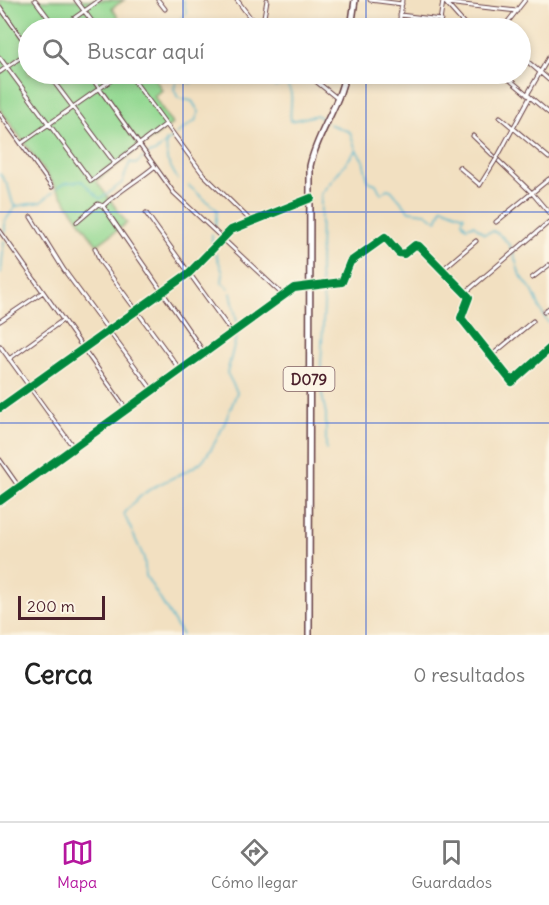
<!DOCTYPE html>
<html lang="es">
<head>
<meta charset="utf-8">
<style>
	:root { --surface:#fff; --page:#f6f6f6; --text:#222; --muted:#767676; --line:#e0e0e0; --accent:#b5179e }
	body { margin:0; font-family:Delius,sans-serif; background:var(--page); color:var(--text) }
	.scale { position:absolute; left:18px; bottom:15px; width:87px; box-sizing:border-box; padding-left:6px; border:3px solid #4a1f2b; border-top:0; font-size:16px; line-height:21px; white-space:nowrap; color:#4a1f2b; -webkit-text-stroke:4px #fcf5e5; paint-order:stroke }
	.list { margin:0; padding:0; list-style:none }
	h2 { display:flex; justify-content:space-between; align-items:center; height:78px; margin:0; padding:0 24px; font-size:26px }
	h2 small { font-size:20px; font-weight:400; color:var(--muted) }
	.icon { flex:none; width:33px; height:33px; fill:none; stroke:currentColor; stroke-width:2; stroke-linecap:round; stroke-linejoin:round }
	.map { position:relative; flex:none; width:549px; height:635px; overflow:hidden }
	.search { position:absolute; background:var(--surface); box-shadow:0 3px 9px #0003; left:18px; right:18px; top:18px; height:66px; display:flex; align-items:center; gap:15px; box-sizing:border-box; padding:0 21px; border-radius:33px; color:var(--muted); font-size:22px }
	.sheet { height:186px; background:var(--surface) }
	nav { display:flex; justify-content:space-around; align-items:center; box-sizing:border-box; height:84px; border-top:2px solid var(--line); background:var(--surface); font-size:16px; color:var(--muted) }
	nav a { display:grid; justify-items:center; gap:3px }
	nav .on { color:var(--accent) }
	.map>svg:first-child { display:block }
	.green { fill:#92d891; stroke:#6e7c5e; stroke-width:1.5 }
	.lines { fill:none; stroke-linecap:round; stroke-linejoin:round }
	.stream { stroke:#4db4cc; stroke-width:1.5 }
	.street-casing { stroke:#633c42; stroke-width:5 }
	.primary-casing { stroke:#633c42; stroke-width:8 }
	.street { stroke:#fff; stroke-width:3 }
	.primary { stroke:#fff; stroke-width:5 }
	.street-bridge-casing { stroke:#633c42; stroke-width:5; stroke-linecap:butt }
	.street-bridge { stroke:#fff; stroke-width:3 }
	.cycleway-casing { stroke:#fcf5e5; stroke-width:11 }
	.cycleway { stroke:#00873e; stroke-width:8 }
	.grid { fill:none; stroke:#1d4ed8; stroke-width:1.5; stroke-opacity:0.55 }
	.labels { text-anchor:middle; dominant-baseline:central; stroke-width:6; stroke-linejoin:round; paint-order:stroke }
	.shield { fill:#fcf5e5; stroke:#7f5f63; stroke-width:1.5 }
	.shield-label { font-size:15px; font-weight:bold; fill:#4a1f2b }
</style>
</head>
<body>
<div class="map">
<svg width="549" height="635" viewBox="0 0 549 635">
	<rect width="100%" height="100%" fill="#fcf5e5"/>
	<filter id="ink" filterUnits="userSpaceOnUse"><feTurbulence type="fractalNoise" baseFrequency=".0167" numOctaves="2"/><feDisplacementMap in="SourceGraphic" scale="12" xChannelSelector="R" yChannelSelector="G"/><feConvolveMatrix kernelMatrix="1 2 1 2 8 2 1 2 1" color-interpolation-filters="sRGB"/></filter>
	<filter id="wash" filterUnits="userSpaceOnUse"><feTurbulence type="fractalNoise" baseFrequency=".008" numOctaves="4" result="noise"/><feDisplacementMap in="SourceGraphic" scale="24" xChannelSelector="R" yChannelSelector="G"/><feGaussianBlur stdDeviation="1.35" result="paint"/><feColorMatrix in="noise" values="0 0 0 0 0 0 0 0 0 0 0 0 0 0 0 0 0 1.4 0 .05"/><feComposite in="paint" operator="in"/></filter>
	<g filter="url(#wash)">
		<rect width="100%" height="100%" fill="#f2e0c1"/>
		<!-- green -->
		<path class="green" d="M0,0H124L112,8L125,28H28V74H152L162,90L154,96L172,124L96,181L127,223L97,245L0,109Z"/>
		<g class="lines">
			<!-- stream -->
			<path class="stream" d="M177,28V24L186,12L183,0
				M176,74L180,80L191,83L198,75L210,74
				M272,74L271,76L275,87L285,83C297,95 288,107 291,121L317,115L325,122
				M274,74H280
				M329,124L350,132L356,150L363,160L368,181L376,184L381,194L387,189L391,190L409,211L426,213L437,221L442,207L464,216L462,221L466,227L474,225L484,234L493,231C510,239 514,253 518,269C520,278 530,285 534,294C539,305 540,313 549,323
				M176,134L195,121L199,112L192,101L178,98L174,89L177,79
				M166,141L167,160L178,180
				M148,154L155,152L172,138
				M0,174L8,186L13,204L17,206L41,202L53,192
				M189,186L217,210L215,228
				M56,189L64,183L82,181L100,199L122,183L130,162L136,164L144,157
				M5,234V221L16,206
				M212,242V234
				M216,254L223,273L222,283L229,288
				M1,273L4,241
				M231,293L237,322
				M326,450V414L320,385L324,304L320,274L321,194L356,150
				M182,635L146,576L144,558L124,514C150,481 165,485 197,465C213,455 230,411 237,392L227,373L237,334"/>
		</g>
	</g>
	<g filter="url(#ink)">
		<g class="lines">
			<!-- street casing -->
			<g class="street-casing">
				<path id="street" d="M35,0L56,28
					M76,0L97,28
					M158,0L165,9
					M237,0L258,28
					M370,0L402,4
					M443,0L468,28
					M446,3L517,11
					M0,7L28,47
					M400,15L441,20
					M60,28L100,0
					M262,28L267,0
					M399,28L402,0
					M439,28L443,1
					M503,28L525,0
					M520,55L549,80
					M0,58L91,181L166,124
					M0,72L28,52
					M48,74L114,162
					M89,74L174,193L284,296
					M129,74L203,174L251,221
					M307,74L338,99
					M503,74L549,113
					M527,95L549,57
					M0,114L52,187
					M500,117L549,158
					M473,136L532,193L549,213
					M22,143L120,74
					M498,156L530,97
					M459,167L480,185L495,161
					M103,206C119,191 137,181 154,167
					M146,213L233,334
					M31,217L64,270L153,391
					M77,222L98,204L103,206L205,354
					M496,222L549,179
					M0,231L127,410
					M95,248L100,261L181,371
					M442,270L476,241
					M532,278L549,265
					M465,293L549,222
					M544,312L549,308
					M0,321L43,292
					M0,346L74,448
					M491,356L533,321
					M9,359L63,320
					M0,408L189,273L231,230L309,199
					M0,460L19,487
					M0,501L294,288L342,282L350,262L385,237L399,253L404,254L415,245L419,246L469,297L461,318L512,382L549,349"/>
			</g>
			<!-- primary casing -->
			<g class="primary-casing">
				<path id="primary" d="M351,28L355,0
					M309,635L310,166C317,133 339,107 345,74"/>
			</g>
			<!-- street -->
			<use href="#street" class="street"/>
			<!-- primary -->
			<use href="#primary" class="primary"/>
			<!-- street-bridge casing -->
			<g class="street-bridge-casing">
				<path id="street-bridge" d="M495,161L498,156"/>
			</g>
			<!-- street-bridge -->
			<use href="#street-bridge" class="street-bridge"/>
			<!-- cycleway casing -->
			<g class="cycleway-casing">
				<path id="cycleway" d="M0,408L189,273L231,230L311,198
					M0,501L294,288L342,282L350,262L385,237L399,253L404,254L415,245L419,246L469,297L461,318L512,382L549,349"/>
			</g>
			<!-- cycleway -->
			<use href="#cycleway" class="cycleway"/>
		</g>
	</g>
	<!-- grid -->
	<path class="grid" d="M183,0V28M366,0V28M183,74V635M366,74V635M0,212H549M0,423H549"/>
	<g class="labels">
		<!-- shield labels -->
		<rect class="shield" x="283.5" y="367" width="51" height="24" rx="4.5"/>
		<g class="shield-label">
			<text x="309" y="379">D079</text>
		</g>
	</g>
</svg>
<div class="scale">200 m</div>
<div class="search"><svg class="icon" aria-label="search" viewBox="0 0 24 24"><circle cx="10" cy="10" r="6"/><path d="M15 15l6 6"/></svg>Buscar aquí</div>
</div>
<section class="sheet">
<h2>Cerca<small>0 resultados</small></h2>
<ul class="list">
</ul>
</section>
<nav>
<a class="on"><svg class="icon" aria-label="map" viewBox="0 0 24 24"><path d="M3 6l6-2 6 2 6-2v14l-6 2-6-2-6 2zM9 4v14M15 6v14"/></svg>Mapa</a>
<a><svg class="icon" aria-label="directions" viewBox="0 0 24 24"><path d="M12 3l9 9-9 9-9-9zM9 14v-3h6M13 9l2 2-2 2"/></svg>Cómo llegar</a>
<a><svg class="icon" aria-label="saved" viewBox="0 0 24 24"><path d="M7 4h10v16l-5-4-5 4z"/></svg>Guardados</a>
</nav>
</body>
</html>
